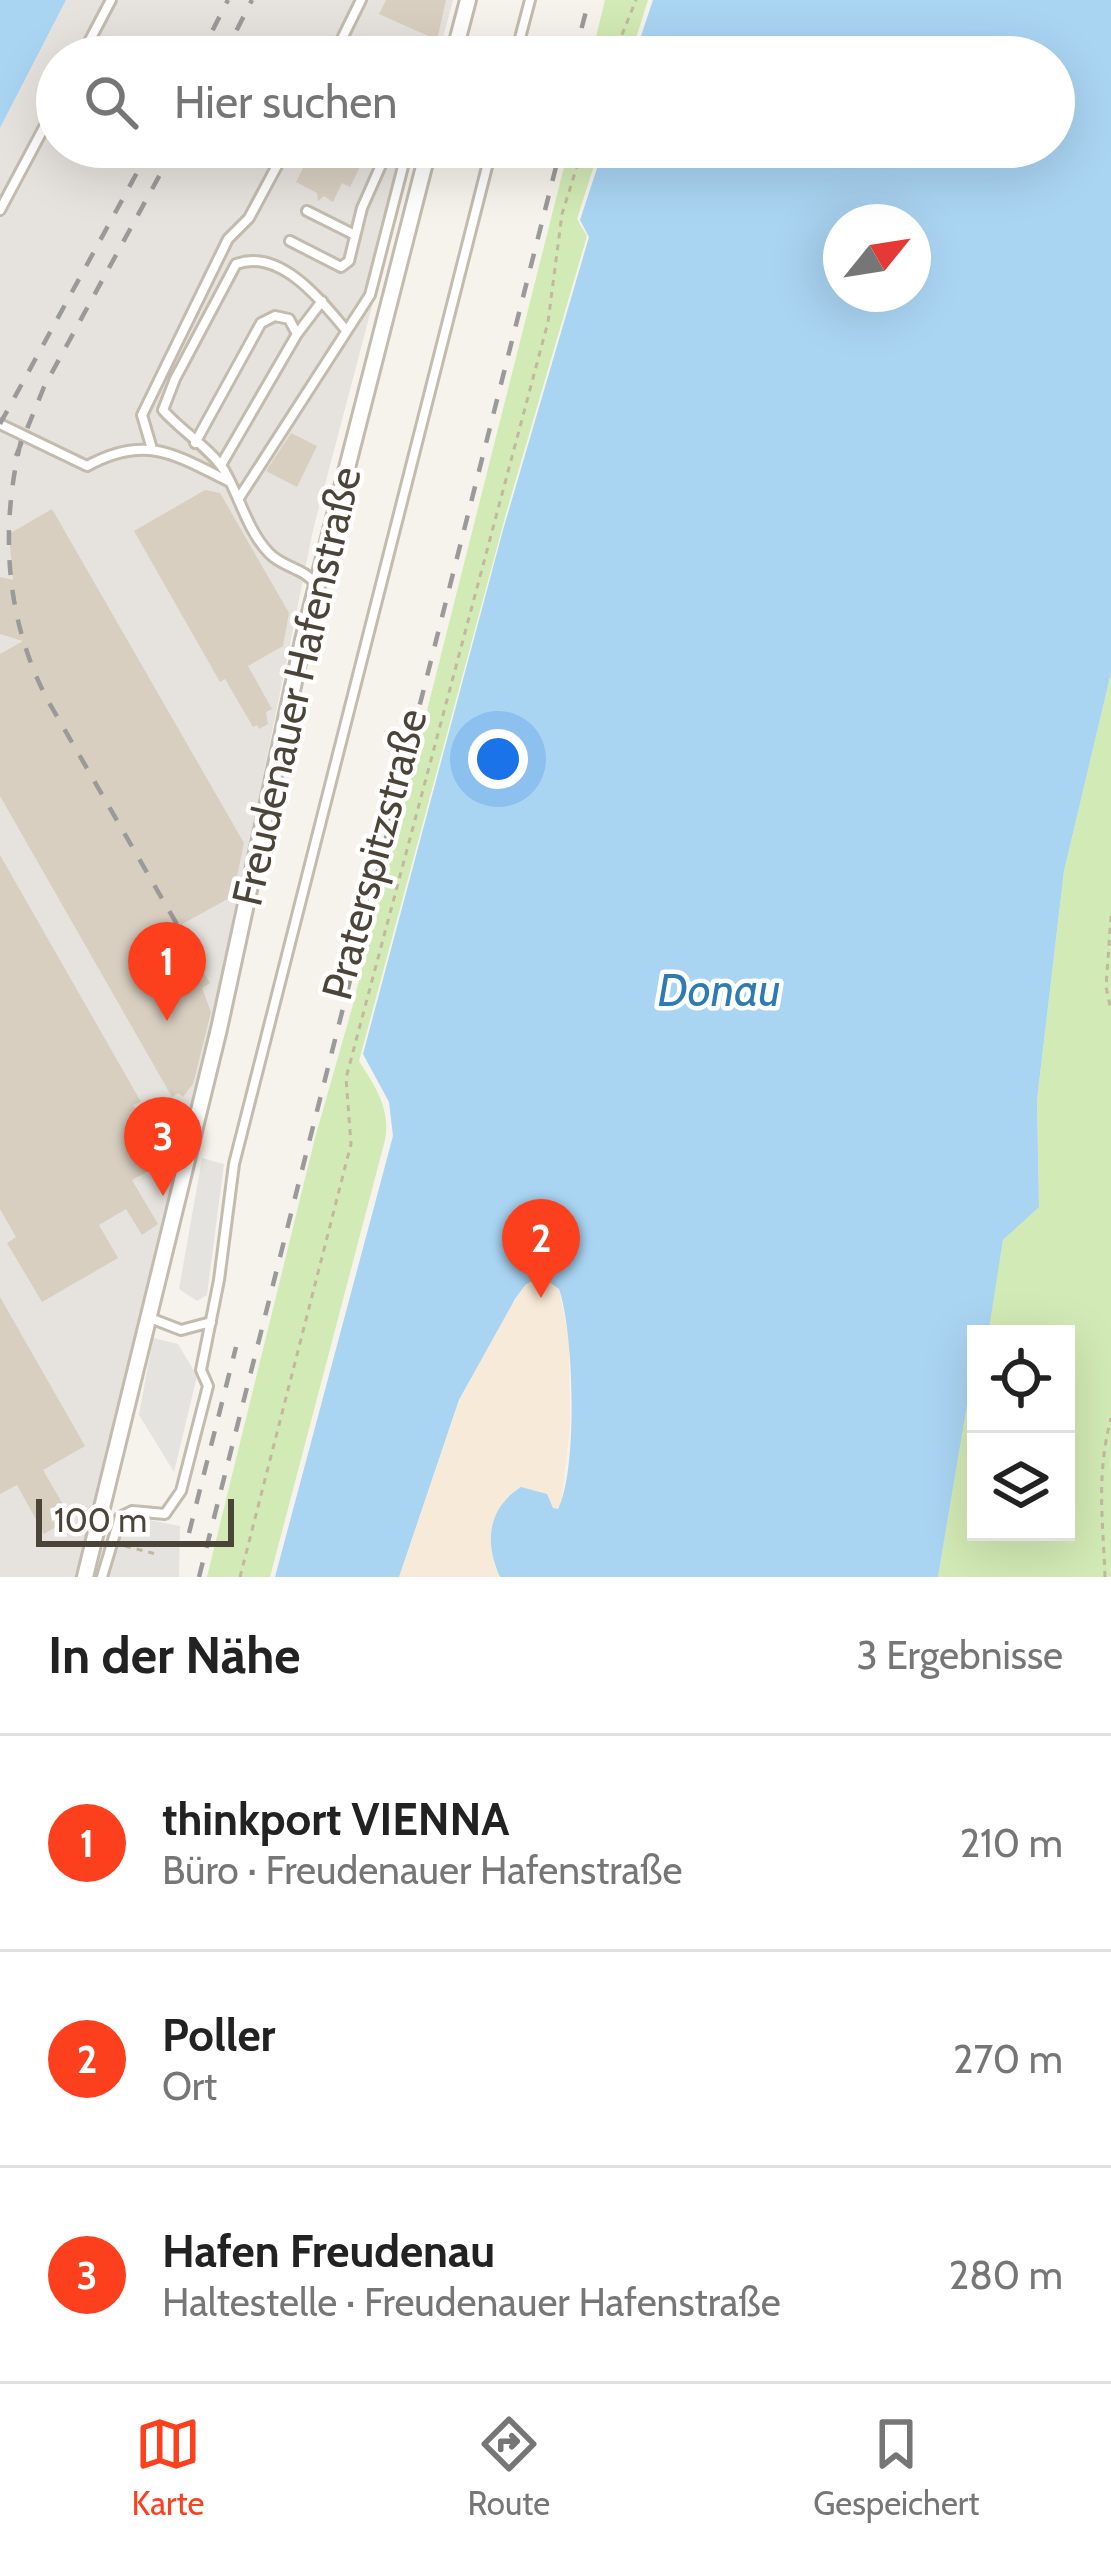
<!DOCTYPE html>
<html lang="de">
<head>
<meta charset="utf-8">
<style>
	:root { --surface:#fff; --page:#f2f2f2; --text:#222; --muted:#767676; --line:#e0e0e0; --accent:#fc3f1d }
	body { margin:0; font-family:Cabin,sans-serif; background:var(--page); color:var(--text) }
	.controls { position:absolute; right:36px; bottom:36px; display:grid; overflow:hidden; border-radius:0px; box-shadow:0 12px 48px #0002 }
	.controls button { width:108px; height:108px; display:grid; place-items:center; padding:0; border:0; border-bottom:3px solid var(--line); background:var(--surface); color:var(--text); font:60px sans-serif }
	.compass { position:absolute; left:823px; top:204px; width:108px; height:108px; border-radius:50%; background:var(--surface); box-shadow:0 12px 48px #0002; rotate:60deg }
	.scale { position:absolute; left:36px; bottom:30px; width:198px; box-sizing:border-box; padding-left:12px; border:6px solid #4b4439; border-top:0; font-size:33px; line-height:42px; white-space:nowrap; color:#4b4439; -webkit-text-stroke:9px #fff; paint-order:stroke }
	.you { position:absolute; left:498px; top:759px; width:42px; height:42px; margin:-30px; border:9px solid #fff; border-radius:50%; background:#1a73e8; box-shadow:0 0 0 18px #1a73e833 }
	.badge { display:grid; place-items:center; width:78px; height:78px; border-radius:50%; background:var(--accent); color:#fff; font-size:39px; font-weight:700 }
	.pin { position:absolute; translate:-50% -99px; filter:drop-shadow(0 3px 6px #0008) }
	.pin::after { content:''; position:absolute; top:63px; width:42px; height:36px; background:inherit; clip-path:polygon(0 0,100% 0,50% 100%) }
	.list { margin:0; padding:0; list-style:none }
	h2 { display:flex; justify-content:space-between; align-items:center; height:156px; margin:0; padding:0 48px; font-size:51px }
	h2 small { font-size:39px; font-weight:400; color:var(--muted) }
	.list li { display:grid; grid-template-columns:78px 1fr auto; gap:36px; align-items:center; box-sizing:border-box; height:216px; padding:0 48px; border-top:3px solid var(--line) }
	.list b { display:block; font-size:45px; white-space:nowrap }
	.list p { margin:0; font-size:39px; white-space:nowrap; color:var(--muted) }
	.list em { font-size:39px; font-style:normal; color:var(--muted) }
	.icon { flex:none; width:66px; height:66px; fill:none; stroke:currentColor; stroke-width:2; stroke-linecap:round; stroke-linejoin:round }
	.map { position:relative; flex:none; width:1111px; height:1577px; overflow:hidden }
	.search { position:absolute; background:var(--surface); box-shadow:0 12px 48px #0002; left:36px; right:36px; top:36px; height:132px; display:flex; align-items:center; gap:30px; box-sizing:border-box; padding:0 42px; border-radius:66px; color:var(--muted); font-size:45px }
	.sheet { height:804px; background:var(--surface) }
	nav { display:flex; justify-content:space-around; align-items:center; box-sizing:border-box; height:168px; border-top:3px solid var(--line); background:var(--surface); font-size:33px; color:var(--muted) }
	nav a { display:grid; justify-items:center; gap:6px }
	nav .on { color:var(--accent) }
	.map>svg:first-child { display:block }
	.commercial { fill:#f7ead8 }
	.industrial { fill:#e6e2dd }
	.green { fill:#d2eab5 }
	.parking { fill:#e5e3e0 }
	.water { fill:#a9d4f2; fill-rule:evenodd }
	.building { fill:#d8cfc1 }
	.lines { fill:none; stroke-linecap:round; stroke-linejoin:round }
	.lane-casing { stroke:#c2bbae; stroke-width:14 }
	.street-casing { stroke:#c2bbae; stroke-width:20 }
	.path { stroke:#c4b79f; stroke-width:3; stroke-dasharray:6 6; stroke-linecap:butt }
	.lane { stroke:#fff; stroke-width:8 }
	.street { stroke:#fff; stroke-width:14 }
	.rail { stroke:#9a9a9a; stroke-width:4.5; stroke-dasharray:15 15; stroke-linecap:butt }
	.labels { text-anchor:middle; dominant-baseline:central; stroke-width:9; stroke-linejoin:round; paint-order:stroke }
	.street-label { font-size:42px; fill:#4b4439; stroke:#fff }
	.water-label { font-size:45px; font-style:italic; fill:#2e7ab2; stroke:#fff }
</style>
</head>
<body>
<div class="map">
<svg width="1111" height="1577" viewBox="0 0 1111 1577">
	<rect width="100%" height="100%" fill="#f6f3ec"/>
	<!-- commercial -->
	<path class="commercial" d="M537,1278L551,1280L559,1289L569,1342L570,1426L561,1505L493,1562L500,1577H399L460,1400L505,1316L526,1284Z"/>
	<!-- industrial -->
	<path class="industrial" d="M66,0H453L438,57H57V147H414L313,530L214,1019L76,1577H0V128Z"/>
	<!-- green -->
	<path class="green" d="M605,0H648L630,57H591Z
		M573,147H600L577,219L587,236L507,510L359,1061C375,1086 391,1109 385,1140L270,1577H207L315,1138L352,1008L564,167Z
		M1111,673V1577H938L969,1392L976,1369V1532H1066V1334H987L1003,1240L1039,1206L1037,1100L1064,871Z"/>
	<!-- parking -->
	<path class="parking" d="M202,1158L224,1164L207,1295L197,1301L179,1289Z
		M153,1338L178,1344L197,1376L174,1472L139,1415Z
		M139,1518L180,1526L179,1577H107L123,1522Z"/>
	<!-- water -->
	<path class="water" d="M0,0H66L0,128Z
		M653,0H1111V673L1064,871L1037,1100L1039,1207L1003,1240L989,1328L987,1334H976V1369L969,1393L938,1577H500C484,1542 488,1508 521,1487L547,1494L553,1508L558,1509C578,1470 574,1332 559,1289L542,1277L526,1284L515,1299L459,1400L399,1577H275L393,1136L389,1102L363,1054L503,530L589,237L580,220L604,147H1054V57H634ZM913,222V294H841V222Z"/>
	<!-- building -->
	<path class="building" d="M386,0H446L437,40L379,14Z
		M314,147H370L350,187L342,183L333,202L324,196L318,201L317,193L296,182Z
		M291,433L317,446L297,487L266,471Z
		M205,490L220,493L289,613L283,646L248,666L272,709L266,712L268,724L259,729L257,725L253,727L225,679L220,682L134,531Z
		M52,509L244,843L233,896L177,927L203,961L198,964L210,983L202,988L211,1012L193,1084L183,1097L178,1093L172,1097L0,796V654L23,641L0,634V577L13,580L9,534Z
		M0,855L141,1102L133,1105L168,1160L132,1180L158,1224L142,1235L126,1209L99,1225L118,1258L42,1302L7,1243L16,1237L0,1209Z
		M0,1297L85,1446L43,1470L71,1518L44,1534L17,1485L0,1494Z"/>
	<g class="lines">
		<!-- lane casing -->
		<g class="lane-casing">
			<path id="lane" d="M81,57L111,0
				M333,57L361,0
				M515,57L530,0
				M0,210L57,103
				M307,211L355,235
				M290,241L341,267L349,261L362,208L389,147
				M0,424L87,466C145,434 174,454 228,481
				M195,443L261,323L275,316L289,319L297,334
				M152,449L142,415L228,239L249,218L287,147
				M221,465L297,334L322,301
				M239,498L370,295L408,147
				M315,584C305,568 283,568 269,553C247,530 240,497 224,470C212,450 179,429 163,410L175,379L236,264C280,248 321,300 345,329
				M150,1318L181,1330L211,1322
				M102,1577L120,1517L132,1511L165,1514L181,1491L208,1386L201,1370L219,1280L234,1164L492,147"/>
		</g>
		<!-- street casing -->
		<g class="street-casing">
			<path id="street" d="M453,57L468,0
				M85,1577L219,1029L303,640L429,147"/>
		</g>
		<!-- path -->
		<path class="path" d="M613,57L636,0
			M1111,916L1106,987L1111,1010
			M125,1546L156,1554
			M240,1577L351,1144L346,1078L548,322L562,214L583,147
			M1105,1577C1103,1518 1096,1476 1111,1418"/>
		<!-- lane -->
		<use href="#lane" class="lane"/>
		<!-- street -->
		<use href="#street" class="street"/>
		<!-- rail -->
		<path class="rail" d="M199,57L228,0
			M223,57L252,0
			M574,57L589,0
			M0,424L151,147
			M21,441C0,528 5,618 47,699L190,947
			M16,456L44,387L175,147
			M189,1533L236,1347
			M199,1577L561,147"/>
	</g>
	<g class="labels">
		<!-- street labels -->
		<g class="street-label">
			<text transform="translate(296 686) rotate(-77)">Freudenauer Hafenstraße</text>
			<text transform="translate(374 854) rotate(-75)">Praterspitzstraße</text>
		</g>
		<!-- water labels -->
		<g class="water-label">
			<text x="719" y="990">Donau</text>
		</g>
	</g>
</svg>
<div class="controls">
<button><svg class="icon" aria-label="locate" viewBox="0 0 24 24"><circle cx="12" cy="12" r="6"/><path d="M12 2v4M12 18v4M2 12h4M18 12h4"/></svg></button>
<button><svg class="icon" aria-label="layers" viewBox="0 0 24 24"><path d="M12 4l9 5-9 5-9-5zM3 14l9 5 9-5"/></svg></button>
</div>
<svg class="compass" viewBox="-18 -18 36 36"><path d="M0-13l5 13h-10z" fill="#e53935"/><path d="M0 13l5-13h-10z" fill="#767676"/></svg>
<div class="scale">100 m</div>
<div class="you"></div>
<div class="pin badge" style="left:167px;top:1021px">1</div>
<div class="pin badge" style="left:541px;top:1298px">2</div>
<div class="pin badge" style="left:163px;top:1196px">3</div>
<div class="search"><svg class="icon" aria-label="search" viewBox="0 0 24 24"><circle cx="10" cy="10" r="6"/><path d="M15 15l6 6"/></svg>Hier suchen</div>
</div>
<section class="sheet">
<h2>In der Nähe<small>3 Ergebnisse</small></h2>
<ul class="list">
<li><span class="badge">1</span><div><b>thinkport VIENNA</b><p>Büro · Freudenauer Hafenstraße</p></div><em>210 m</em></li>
<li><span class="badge">2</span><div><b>Poller</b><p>Ort</p></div><em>270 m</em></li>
<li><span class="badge">3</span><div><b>Hafen Freudenau</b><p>Haltestelle · Freudenauer Hafenstraße</p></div><em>280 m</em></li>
</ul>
</section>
<nav>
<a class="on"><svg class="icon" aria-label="map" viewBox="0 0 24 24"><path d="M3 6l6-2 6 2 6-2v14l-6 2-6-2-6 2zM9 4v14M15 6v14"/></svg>Karte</a>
<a><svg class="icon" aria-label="directions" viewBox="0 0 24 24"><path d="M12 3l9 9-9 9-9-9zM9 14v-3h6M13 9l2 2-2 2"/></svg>Route</a>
<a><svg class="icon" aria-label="saved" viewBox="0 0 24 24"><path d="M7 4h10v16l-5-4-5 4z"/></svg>Gespeichert</a>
</nav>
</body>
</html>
